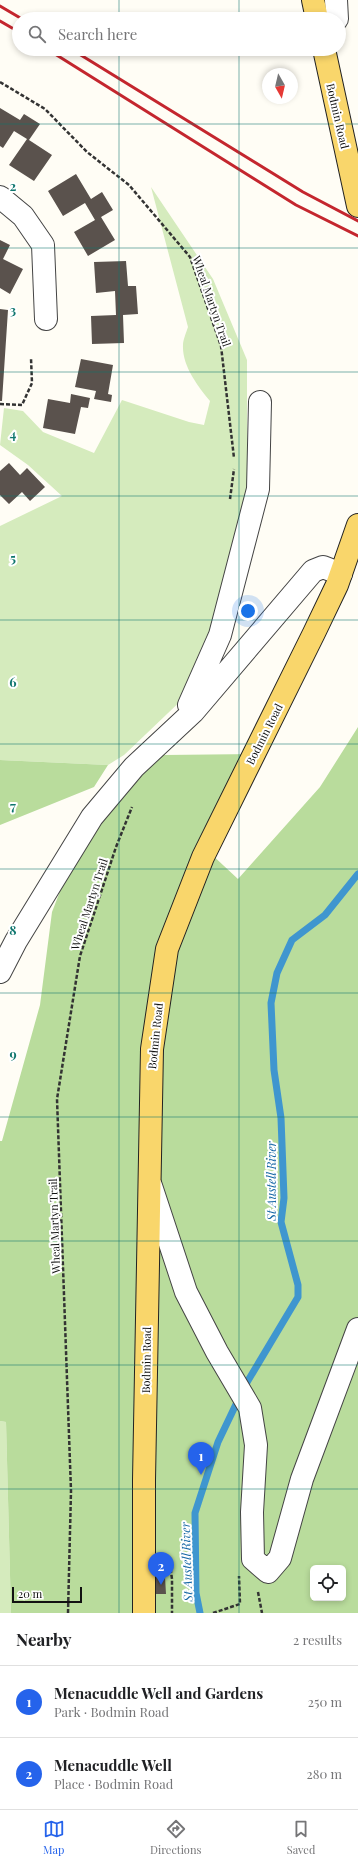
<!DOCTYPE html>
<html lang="en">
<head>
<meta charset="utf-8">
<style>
	:root { --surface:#fff; --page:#f6f6f6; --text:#202124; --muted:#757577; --line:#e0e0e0; --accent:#2563eb }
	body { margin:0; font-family:"Playfair Display",serif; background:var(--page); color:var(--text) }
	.controls { position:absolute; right:12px; bottom:12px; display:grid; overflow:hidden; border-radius:6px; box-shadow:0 2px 6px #0003 }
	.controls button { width:36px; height:36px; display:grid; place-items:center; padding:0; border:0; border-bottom:1px solid var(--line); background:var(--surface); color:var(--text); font:20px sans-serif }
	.compass { position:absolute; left:262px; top:68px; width:36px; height:36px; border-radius:50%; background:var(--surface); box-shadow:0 2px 6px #0003; rotate:172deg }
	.scale { position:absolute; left:12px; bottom:10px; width:70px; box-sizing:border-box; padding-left:4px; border:2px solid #111; border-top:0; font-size:11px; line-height:14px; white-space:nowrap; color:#111; -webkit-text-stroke:3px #fff; paint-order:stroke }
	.you { position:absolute; left:248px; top:611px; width:14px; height:14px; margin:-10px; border:3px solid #fff; border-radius:50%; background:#1a73e8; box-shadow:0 0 0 6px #1a73e833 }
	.badge { display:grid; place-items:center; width:26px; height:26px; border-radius:50%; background:var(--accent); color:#fff; font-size:13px; font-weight:700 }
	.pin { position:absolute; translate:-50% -33px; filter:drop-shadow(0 1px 2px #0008) }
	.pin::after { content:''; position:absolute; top:21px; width:14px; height:12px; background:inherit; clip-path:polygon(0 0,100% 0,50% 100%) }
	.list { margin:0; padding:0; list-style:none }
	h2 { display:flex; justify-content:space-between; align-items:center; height:52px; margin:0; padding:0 16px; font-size:17px }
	h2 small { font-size:13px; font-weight:400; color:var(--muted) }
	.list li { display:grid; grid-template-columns:26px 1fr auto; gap:12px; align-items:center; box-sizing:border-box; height:72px; padding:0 16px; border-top:1px solid var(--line) }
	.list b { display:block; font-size:15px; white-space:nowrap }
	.list p { margin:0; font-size:13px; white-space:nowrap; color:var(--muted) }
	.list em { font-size:13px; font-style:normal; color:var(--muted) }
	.icon { flex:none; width:22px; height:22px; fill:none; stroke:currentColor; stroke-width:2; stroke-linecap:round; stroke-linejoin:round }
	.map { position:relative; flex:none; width:358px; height:1613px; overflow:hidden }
	.search { position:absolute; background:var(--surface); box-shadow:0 2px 6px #0003; left:12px; right:12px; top:12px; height:44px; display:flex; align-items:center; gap:10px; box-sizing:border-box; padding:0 14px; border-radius:22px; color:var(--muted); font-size:15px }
	.sheet { height:196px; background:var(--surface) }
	nav { display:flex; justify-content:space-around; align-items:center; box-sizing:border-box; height:56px; border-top:1px solid var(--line); background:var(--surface); font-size:11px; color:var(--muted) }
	nav a { display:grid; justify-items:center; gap:2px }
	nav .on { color:var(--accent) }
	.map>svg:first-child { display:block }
	.green { fill:#d5ebbd }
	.forest { fill:#b9dc9c; fill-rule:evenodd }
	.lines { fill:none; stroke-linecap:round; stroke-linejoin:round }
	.stream { stroke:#3f96cf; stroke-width:7 }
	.building { fill:#5a524d }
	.minor-casing { stroke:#444; stroke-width:24 }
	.major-casing { stroke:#222; stroke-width:24 }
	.path { stroke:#333; stroke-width:2.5; stroke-dasharray:4 2; stroke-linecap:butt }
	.minor { stroke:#fff; stroke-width:22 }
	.major { stroke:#f9d66b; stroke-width:22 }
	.rail { stroke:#c4262e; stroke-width:3 }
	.grid { fill:none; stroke:#0f766e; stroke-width:1; stroke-opacity:0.55 }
	.labels { text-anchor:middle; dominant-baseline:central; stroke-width:4; stroke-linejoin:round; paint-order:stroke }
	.street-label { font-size:11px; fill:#111; stroke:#fff }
	.water-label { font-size:12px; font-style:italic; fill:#1768a6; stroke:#fff }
	.grid-label { font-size:13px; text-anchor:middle; font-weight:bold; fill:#0f766e; stroke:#fff; stroke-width:4; stroke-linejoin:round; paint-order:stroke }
</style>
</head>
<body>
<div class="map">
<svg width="358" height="1613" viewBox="0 0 358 1613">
	<rect width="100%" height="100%" fill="#fffdf5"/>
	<!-- green -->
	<path class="green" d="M151,187L213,279L247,360V445L249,488L214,626L189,693L124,755L108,765L0,760V526L62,496L28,465L0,445L4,408L23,411L43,432L94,453L122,400L189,422L204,425L210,401C198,386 182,366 183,345C183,340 186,333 188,327Z
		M0,1421L6,1422L11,1613H0Z"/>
	<!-- forest -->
	<path class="forest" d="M358,727V1613H11L6,1422L0,1421V1141H2L40,1005L52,912L91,811L153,742L164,755L257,754L209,852L238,879L320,787ZM313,1568H343V1598H313Z
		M0,760L108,765L94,787L0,825Z"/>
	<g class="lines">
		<!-- stream -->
		<path class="stream" d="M243,1389L298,1297V1285L281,1222L284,1198L281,1118L274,1070L271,1003L277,973L292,940L325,915L358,874
			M200,1613L196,1593L195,1513L218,1442L239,1398"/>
	</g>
	<!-- building -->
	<path class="building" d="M0,108L20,120L24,114L40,124L29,140L52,155L34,181L9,165L27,139L14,131L3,148L0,146Z
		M76,174L91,199L102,192L113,210L101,217L115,240L88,256L74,232L95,220L85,203L63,216L48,191Z
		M0,240L10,245L3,259L23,269L10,294L0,288Z
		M126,261L128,286H136L138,314L123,315L124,343L92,344L91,316L116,315L115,291L96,293L94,262Z
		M0,309L8,310L2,401H0Z
		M81,359L113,365L108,394L112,395L111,402L94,399L96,391L75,387Z
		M71,394L90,398L88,408L81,407L75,434L43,428L48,399L70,403Z
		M9,463L20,475L27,468L45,487L30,501L22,492L9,504L0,495V471Z
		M156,1577H165L166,1594H156Z"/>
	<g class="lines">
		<!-- minor casing -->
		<g class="minor-casing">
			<path id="minor" d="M336,0L337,19
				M0,197L23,216L43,245L46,319
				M189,705L220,635L258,489L260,402
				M0,972L16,941L92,817L134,767L193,712L313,571L323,567L341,574
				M151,1186L186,1292L217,1352L250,1408L256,1445L252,1512L253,1559L268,1572L280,1558L302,1479L358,1329"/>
		</g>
		<!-- major casing -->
		<g class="major-casing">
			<path id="major" d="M313,0L317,19
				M324,49L358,206
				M144,1613V1480L152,1049L167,949L203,857L314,633L337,585L358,525"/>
		</g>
		<!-- path -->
		<path class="path" d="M0,82L45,109L87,152L129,185L190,257L221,346L234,458
			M0,404L22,405L32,383L31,358
			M230,499L234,469
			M169,1557L172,1579V1613
			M258,1592L262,1613
			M68,1613L71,1491L57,1099L80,956L116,847L132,807
			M213,1613L240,1604L239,1576"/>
		<!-- minor -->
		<use href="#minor" class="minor"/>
		<!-- major -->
		<use href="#major" class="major"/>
		<!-- rail -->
		<path class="rail" d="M0,6L22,19
			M0,21L19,32
			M47,49L296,205L358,236
			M71,49L303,192L358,221"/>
	</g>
	<!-- grid -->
	<path class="grid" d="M119,0V19M239,0V19M119,49V1613M239,49V1613M0,124H358M0,248H358M0,372H358M0,496H358M0,620H358M0,744H358M0,869H358M0,993H358M0,1117H358M0,1241H358M0,1365H358M0,1489H358"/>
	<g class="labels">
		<!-- street labels -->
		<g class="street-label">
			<text transform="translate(338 116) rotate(77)">Bodmin Road</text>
			<text transform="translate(212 301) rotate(71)">Wheal Martyn Trail</text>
			<text transform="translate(264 734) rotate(-63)">Bodmin Road</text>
			<text transform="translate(89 904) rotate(-72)">Wheal Martyn Trail</text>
			<text transform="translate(155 1036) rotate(-84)">Bodmin Road</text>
			<text transform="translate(54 1226) rotate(-92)">Wheal Martyn Trail</text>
			<text transform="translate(146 1360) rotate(-89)">Bodmin Road</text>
		</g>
		<!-- water labels -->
		<g class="water-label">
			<text transform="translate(271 1181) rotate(-90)">St Austell River</text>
			<text transform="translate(186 1562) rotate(-92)">St Austell River</text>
		</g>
	</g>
	<g class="grid-label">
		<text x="13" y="191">2</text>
		<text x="13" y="315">3</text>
		<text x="13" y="439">4</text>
		<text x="13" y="563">5</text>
		<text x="13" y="687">6</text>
		<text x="13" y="811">7</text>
		<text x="13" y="935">8</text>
		<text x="13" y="1059">9</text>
	</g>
</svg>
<div class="controls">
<button><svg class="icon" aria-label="locate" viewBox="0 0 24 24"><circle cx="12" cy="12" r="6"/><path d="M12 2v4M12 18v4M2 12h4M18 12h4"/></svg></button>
</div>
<svg class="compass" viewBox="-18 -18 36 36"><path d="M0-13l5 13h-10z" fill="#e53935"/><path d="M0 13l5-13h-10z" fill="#757577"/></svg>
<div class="scale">20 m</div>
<div class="you"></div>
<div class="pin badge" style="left:201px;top:1475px">1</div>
<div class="pin badge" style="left:161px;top:1585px">2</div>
<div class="search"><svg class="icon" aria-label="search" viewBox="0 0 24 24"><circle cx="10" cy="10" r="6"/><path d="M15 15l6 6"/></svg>Search here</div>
</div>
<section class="sheet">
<h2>Nearby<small>2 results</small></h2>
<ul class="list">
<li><span class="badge">1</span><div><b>Menacuddle Well and Gardens</b><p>Park · Bodmin Road</p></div><em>250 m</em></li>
<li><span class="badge">2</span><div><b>Menacuddle Well</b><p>Place · Bodmin Road</p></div><em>280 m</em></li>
</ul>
</section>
<nav>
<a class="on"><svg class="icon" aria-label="map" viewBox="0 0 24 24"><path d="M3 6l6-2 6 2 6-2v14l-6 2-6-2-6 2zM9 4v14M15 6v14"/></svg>Map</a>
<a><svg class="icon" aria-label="directions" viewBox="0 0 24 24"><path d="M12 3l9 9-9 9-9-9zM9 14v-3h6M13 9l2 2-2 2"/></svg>Directions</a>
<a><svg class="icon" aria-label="saved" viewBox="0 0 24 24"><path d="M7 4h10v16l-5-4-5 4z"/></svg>Saved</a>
</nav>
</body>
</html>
